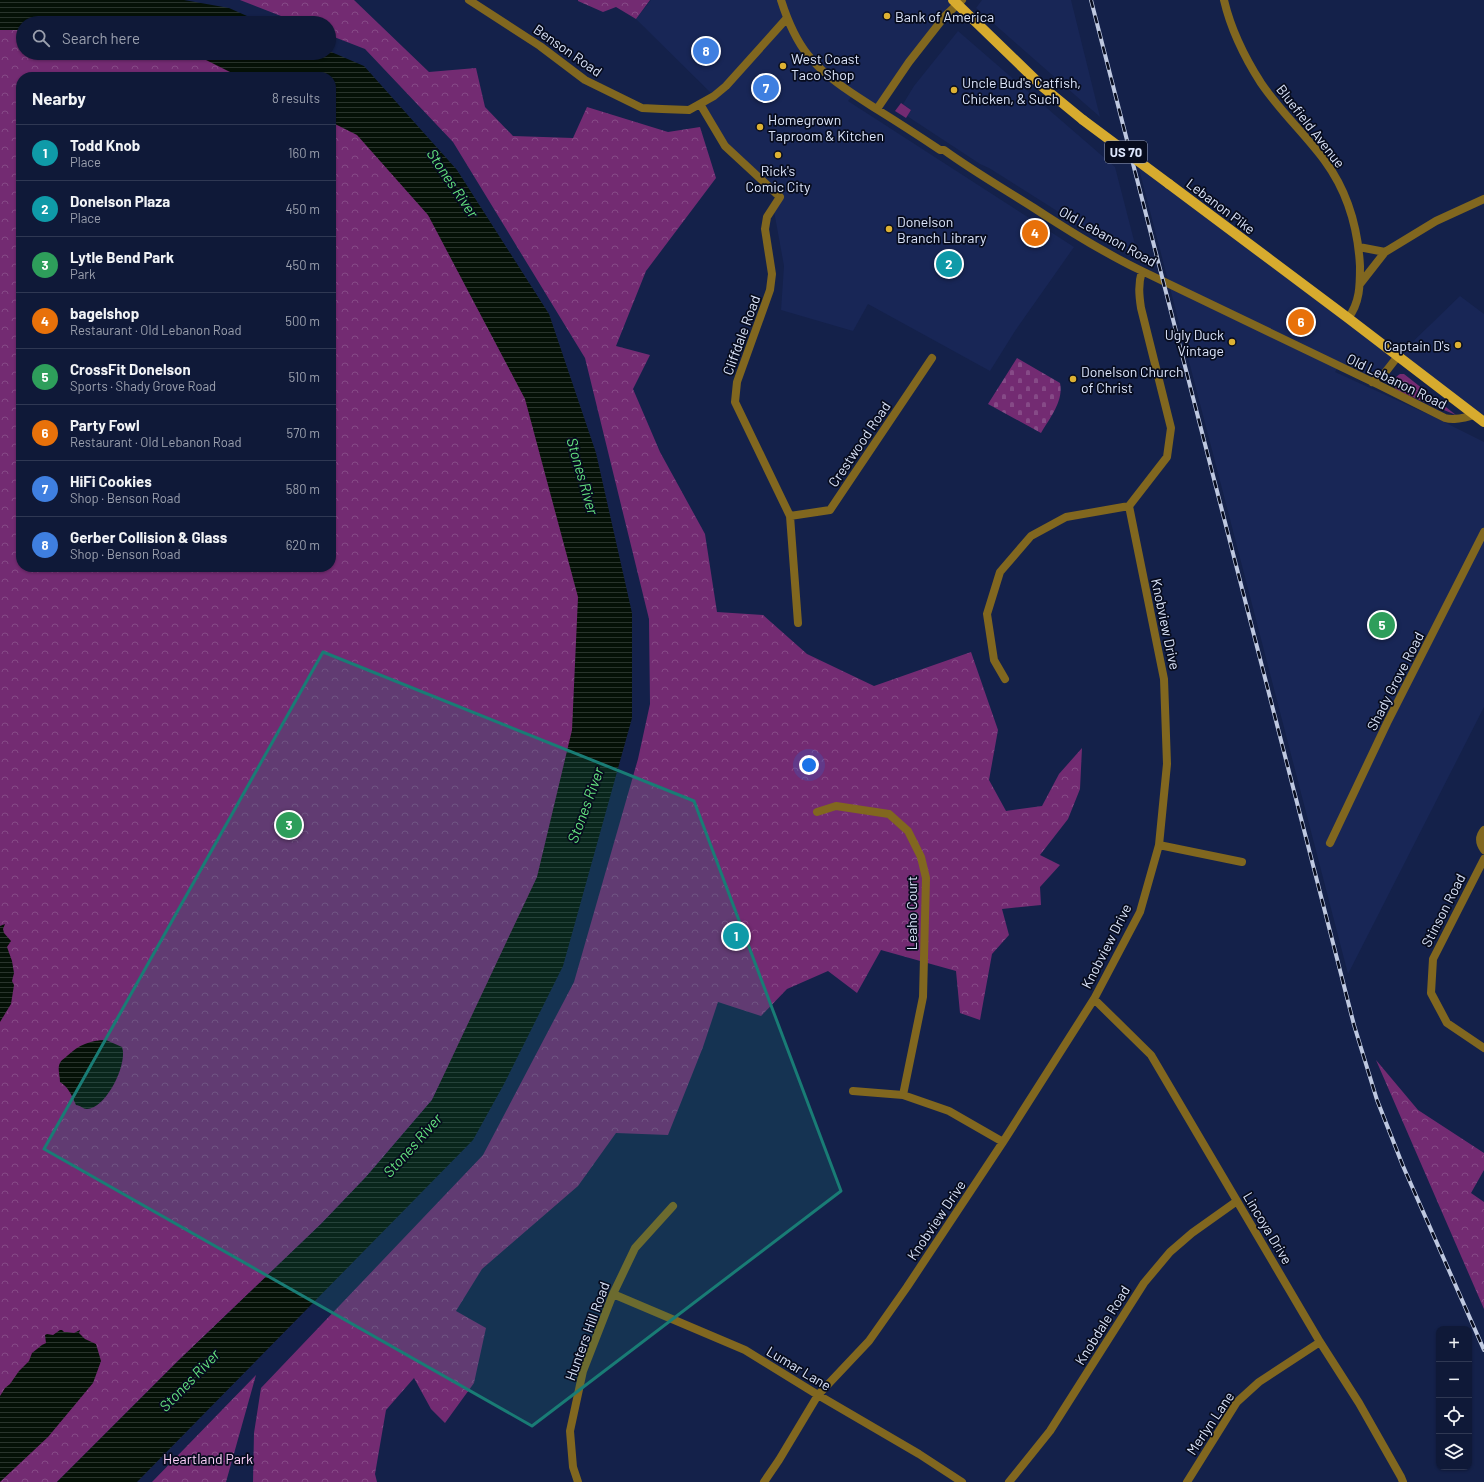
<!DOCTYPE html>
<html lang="en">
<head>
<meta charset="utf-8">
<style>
	:root { --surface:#0f1938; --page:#182240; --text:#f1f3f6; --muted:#9ba0ae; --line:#2f3853; --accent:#7c3aed }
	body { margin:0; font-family:Barlow,sans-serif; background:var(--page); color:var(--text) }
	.controls { position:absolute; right:12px; bottom:12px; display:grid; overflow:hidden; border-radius:8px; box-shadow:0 1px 3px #0004 }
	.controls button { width:36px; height:36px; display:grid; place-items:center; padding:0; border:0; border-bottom:1px solid var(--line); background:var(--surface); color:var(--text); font:20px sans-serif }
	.you { position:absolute; left:809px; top:765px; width:14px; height:14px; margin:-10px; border:3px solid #fff; border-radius:50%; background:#1a73e8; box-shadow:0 0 0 6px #1a73e833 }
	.badge { display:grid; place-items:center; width:26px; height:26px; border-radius:50%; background:var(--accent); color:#fff; font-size:13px; font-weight:700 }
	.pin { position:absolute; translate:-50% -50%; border:2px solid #fff; box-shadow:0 1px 4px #0006 }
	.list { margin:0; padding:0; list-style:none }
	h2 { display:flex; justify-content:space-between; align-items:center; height:52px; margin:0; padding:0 16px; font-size:17px }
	h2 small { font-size:13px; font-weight:400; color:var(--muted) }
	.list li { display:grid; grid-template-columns:26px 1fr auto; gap:12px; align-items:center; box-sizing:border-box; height:56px; padding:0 16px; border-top:1px solid var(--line) }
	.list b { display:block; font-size:15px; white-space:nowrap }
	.list p { margin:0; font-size:13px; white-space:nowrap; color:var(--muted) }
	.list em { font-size:13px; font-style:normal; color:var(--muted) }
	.icon { flex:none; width:22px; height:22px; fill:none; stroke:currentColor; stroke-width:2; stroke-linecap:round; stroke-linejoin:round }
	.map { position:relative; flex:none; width:1484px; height:1482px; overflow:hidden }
	.search { position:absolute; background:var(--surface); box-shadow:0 1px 3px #0004; left:16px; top:16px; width:320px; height:44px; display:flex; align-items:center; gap:10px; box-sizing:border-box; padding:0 14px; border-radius:22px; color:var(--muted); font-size:15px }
	.panel { position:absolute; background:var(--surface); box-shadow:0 1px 3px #0004; left:16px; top:72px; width:320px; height:500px; border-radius:16px }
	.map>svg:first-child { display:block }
	.built { fill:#182656 }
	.forest { fill:url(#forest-crowns); fill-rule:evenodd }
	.cemetery { fill:url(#cemetery-stones) }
	.garden { fill:#732b72 }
	.water { fill:url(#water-rules) }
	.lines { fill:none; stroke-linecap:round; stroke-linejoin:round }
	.minor { stroke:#81671f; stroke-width:8 }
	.primary { stroke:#d7ab2e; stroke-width:10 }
	.rail-casing { stroke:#bec8e0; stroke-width:4 }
	.rail { stroke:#070c1e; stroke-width:2.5; stroke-dasharray:8; stroke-linecap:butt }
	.primary-bridge { stroke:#d7ab2e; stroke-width:10 }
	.marked { fill:#197c75; fill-opacity:0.2; stroke:#197c75; stroke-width:3; stroke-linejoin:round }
	.poi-dot { fill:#ddb133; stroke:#070c1e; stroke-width:1.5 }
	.labels { text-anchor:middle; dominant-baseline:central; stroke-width:3.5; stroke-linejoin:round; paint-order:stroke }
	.shield { fill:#070c1e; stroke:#9ca4b9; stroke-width:1 }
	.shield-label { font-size:13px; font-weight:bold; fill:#dce5fb }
	.poi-label { font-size:14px; fill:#dce5fb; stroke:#070c1e; text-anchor:start }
	.street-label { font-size:14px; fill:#dce5fb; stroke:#070c1e }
	.park-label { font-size:14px; fill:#fcd1f9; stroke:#070c1e }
	.water-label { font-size:15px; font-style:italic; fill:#64e37f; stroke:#070c1e }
</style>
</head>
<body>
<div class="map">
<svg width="1484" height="1482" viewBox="0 0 1484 1482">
	<defs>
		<pattern id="forest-crowns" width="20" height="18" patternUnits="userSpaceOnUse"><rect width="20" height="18" fill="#732b72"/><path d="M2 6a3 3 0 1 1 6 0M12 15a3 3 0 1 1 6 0" fill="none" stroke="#864a87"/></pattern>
		<pattern id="cemetery-stones" width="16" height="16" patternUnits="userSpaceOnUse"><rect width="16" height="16" fill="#732b72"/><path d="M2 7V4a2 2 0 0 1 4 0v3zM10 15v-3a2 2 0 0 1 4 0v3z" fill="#864a87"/></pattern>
		<pattern id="water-rules" width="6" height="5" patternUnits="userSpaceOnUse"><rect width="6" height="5" fill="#051107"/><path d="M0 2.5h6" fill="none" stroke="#29342c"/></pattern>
	</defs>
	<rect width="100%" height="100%" fill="#14214a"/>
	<!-- built -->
	<path class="built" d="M651,0H953L957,5L877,109L854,94L848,101L1074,247L1015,331L990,371L868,304L853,331L781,310L784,266L774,211L780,197L741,162L700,104L714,96L636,19Z
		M982,0H1071L1100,117L976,8Z
		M958,31L1115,167L1138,256L1087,230L989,168L980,164L907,116L911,110L903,104L914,86Z
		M1137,161L1398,356L1460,296L1484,314V422L1399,356L1372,382L1338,367L1335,372L1434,417L1484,442V707L1348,974Z"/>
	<!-- forest -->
	<path class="forest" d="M0,0L23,23V53H319L537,311L608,741L432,1100L366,1177L321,1224L179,1360L57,1482H0ZM21,77H331V567H21Z
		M240,0H354L429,72L476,68L485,107L513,136L573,138L587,107L668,132L700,127L716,178L646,271L616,346L650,355L633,389L660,452L705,534L717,612L763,615L807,654L874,686L971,652L998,730L989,780L1006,811L1042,806L1059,774L1082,748L1080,789L1068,819L1040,855L1060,865L1040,887L1041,905L1002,909L1009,935L992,954L980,1020L960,1013L956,971L881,950L857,993L828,971L787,989L761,1016L718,1002L703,1047L668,1135L616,1133L578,1186L482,1269L456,1311L486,1328L474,1383L445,1423L431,1409L414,1378L386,1410L375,1474L377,1482H253L254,1433L261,1388L483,1155L574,982L638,759L650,704L649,619L585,358L453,142L365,49L329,35V23H299Z
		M578,0H650L636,19L616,7L603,12L578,1Z
		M1400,374H1404L1456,415L1398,391L1395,388C1393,381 1394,378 1400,374Z
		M1376,1060L1418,1110L1484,1153V1170L1471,1193L1484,1202V1309Z
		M256,1375L226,1482H152Z"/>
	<!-- cemetery -->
	<path class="cemetery" d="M1017,358L1060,383C1064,401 1049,419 1041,433L988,404Z"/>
	<!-- garden -->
	<path class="garden" d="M901,103L911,110L906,118L895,111Z"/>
	<!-- water -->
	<path class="water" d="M0,0H184L229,8L263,23H23V30H0Z
		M329,51L364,66L457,170L549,314L596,453L632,613V718L563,966L504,1084L473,1140L137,1482H57L179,1360L321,1224L366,1177L432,1100L537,877L572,730L578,597L525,399L428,215L357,135L331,122V77H240L198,56L175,53H329Z
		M21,438V488L19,482V464L16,451Z
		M5,924L3,929L4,933L11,941L7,947L12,961L14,973L12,981L14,985L11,1004L0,1022V926Z
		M106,1040L122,1047C128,1063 107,1108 87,1109C83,1109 80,1105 76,1105C71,1094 69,1088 60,1082C60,1076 57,1068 60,1063C61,1060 64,1059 67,1056C79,1045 90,1040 106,1040Z
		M60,1330H62L64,1332H67L74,1333L80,1330L79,1333L85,1339L96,1344L101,1361L93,1383L48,1437L0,1482V1396L5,1388L10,1384L19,1371L29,1361L32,1353L42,1345L46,1343L45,1335L47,1334L53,1335Z"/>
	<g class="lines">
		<!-- minor -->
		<path class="minor" d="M469,0L540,46L585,80L642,108L662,109L689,110L714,96L726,86L787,18
			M781,0C787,19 795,39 808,55C826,78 853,94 878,110C899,123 919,136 940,150H944C973,171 1004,189 1034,208C1069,231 1104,253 1142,271L1379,385L1445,418C1455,421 1465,417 1475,415
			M1224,0C1231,30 1245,58 1261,83C1280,111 1305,134 1325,161C1347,191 1358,229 1360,266C1360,285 1360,303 1348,318
			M700,104L725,146L780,197L767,217L765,229L772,274L770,290L737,382L735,402L790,516L798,623
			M877,109L909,62L945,16L962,0
			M1359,247L1385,252
			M1360,284L1385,252L1436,221L1484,199
			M1372,382L1384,374L1398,356
			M790,516L830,510L932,358
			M1005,679L994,660L987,614L1000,572L1031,536L1066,517L1129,506
			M817,812L836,806L889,814L908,831L921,857L926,878L923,997L903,1095
			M1484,830C1479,836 1479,843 1484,850
			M1330,843L1387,723L1484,532
			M1159,845L1242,862
			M1484,859L1433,959L1431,993L1447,1023L1484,1048
			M1094,999L1151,1055L1320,1342L1359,1403L1401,1477L1403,1482
			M853,1091L903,1095L949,1111L1003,1142
			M613,1294L745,1350L818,1395L919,1454L962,1482
			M578,1482L573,1467L570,1431L583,1371L613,1294L635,1248L673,1206
			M764,1482L779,1460L818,1395L869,1341L907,1287L1003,1142L1094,999L1140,912L1159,845L1167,764L1164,679L1129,506L1167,457L1171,428L1141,308C1139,295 1138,284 1142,271
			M1009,1482L1050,1431L1144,1283L1170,1252L1192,1233L1237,1201
			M1187,1482L1237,1402L1259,1382L1320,1342"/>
		<!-- primary -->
		<path class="primary" d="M953,0L1044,88L1083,120
			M1169,184L1348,318L1484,422"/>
		<!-- rail casing -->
		<g class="rail-casing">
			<path id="rail" d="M1091,0L1342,978L1354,1025L1377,1100L1403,1166L1484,1350"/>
		</g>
		<!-- rail -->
		<use href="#rail" class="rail"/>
		<!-- primary-bridge -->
		<path class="primary-bridge" d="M1083,120L1169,184"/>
	</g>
	<!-- marked area -->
	<path class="marked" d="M323,652L694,801L841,1191L532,1426L44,1149Z"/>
	<!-- markers -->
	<g class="poi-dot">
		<circle cx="887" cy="16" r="4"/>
		<circle cx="783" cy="66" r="4"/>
		<circle cx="954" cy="90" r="4"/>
		<circle cx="760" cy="127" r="4"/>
		<circle cx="778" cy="155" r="4"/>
		<circle cx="889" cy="229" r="4"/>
		<circle cx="1232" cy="342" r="4"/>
		<circle cx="1458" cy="345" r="4"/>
		<circle cx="1073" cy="379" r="4"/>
	</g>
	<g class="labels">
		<!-- shield labels -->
		<rect class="shield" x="1105" y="141" width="42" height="22" rx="3"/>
		<g class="shield-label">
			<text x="1126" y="152">US 70</text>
		</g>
		<!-- poi labels -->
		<g class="poi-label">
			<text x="895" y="16">Bank of America</text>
			<text x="791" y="58">West Coast<tspan x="791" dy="16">Taco Shop</tspan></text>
			<text x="962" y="82">Uncle Bud's Catfish,<tspan x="962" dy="16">Chicken, &amp; Such</tspan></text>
			<text x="768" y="119">Homegrown<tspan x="768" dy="16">Taproom &amp; Kitchen</tspan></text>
			<text x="778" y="170" text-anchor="middle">Rick's<tspan x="778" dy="16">Comic City</tspan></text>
			<text x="897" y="221">Donelson<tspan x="897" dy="16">Branch Library</tspan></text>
			<text x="1224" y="334" text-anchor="end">Ugly Duck<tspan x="1224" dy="16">Vintage</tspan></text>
			<text x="1450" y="345" text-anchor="end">Captain D's</text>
			<text x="1081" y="371">Donelson Church<tspan x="1081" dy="16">of Christ</tspan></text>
		</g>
		<!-- street labels -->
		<g class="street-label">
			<text transform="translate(568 50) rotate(35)">Benson Road</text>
			<text transform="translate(1311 126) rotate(52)">Bluefield Avenue</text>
			<text transform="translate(1221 206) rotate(37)">Lebanon Pike</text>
			<text transform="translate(1108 236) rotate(29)">Old Lebanon Road</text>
			<text transform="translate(741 335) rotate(-70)">Cliffdale Road</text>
			<text transform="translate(1397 381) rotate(26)">Old Lebanon Road</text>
			<text transform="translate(859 444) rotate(-56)">Crestwood Road</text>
			<text transform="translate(1166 624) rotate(78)">Knobview Drive</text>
			<text transform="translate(1395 681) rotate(-63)">Shady Grove Road</text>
			<text transform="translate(1443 910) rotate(-63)">Stinson Road</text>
			<text transform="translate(911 913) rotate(-90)">Leaho Court</text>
			<text transform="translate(1106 946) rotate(-63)">Knobview Drive</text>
			<text transform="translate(936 1220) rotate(-56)">Knobview Drive</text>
			<text transform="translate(1268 1228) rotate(59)">Lincoya Drive</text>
			<text transform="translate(1102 1325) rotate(-58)">Knobdale Road</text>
			<text transform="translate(587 1331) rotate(-70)">Hunters Hill Road</text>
			<text transform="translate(799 1368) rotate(31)">Lumar Lane</text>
			<text transform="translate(1210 1423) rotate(-56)">Merlyn Lane</text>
		</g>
		<!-- park labels -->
		<g class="park-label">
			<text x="208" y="1458">Heartland Park</text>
		</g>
		<!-- water labels -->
		<g class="water-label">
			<text transform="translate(453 183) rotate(56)">Stones River</text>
			<text transform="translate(583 476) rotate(74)">Stones River</text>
			<text transform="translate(585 805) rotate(-70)">Stones River</text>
			<text transform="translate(412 1145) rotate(-48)">Stones River</text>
			<text transform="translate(189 1380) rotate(-46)">Stones River</text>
		</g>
	</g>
</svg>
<div class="controls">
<button>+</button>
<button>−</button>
<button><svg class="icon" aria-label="locate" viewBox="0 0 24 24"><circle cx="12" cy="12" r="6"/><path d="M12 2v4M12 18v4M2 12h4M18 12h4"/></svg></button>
<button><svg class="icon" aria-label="layers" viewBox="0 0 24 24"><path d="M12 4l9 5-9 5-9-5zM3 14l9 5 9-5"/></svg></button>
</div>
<div class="you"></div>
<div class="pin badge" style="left:736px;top:936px;background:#0f9aa8">1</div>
<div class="pin badge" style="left:949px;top:264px;background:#0f9aa8">2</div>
<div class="pin badge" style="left:289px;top:825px;background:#2e9e5b">3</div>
<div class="pin badge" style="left:1035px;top:233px;background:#e8710a">4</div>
<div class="pin badge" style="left:1382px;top:625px;background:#2e9e5b">5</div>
<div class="pin badge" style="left:1301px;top:322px;background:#e8710a">6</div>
<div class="pin badge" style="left:766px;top:88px;background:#3f7fe0">7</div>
<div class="pin badge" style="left:706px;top:51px;background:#3f7fe0">8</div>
<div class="search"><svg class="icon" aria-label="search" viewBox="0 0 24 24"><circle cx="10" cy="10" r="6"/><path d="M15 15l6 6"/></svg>Search here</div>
<section class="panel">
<h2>Nearby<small>8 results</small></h2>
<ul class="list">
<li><span class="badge" style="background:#0f9aa8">1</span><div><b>Todd Knob</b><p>Place</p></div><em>160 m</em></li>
<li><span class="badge" style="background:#0f9aa8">2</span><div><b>Donelson Plaza</b><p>Place</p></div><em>450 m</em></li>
<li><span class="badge" style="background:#2e9e5b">3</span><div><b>Lytle Bend Park</b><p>Park</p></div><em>450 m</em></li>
<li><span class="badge" style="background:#e8710a">4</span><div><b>bagelshop</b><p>Restaurant · Old Lebanon Road</p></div><em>500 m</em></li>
<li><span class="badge" style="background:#2e9e5b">5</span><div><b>CrossFit Donelson</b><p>Sports · Shady Grove Road</p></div><em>510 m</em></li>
<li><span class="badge" style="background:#e8710a">6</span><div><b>Party Fowl</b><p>Restaurant · Old Lebanon Road</p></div><em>570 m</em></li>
<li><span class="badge" style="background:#3f7fe0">7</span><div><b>HiFi Cookies</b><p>Shop · Benson Road</p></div><em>580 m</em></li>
<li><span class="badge" style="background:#3f7fe0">8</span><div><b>Gerber Collision &amp; Glass</b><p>Shop · Benson Road</p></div><em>620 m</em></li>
</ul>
</section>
</div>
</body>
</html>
